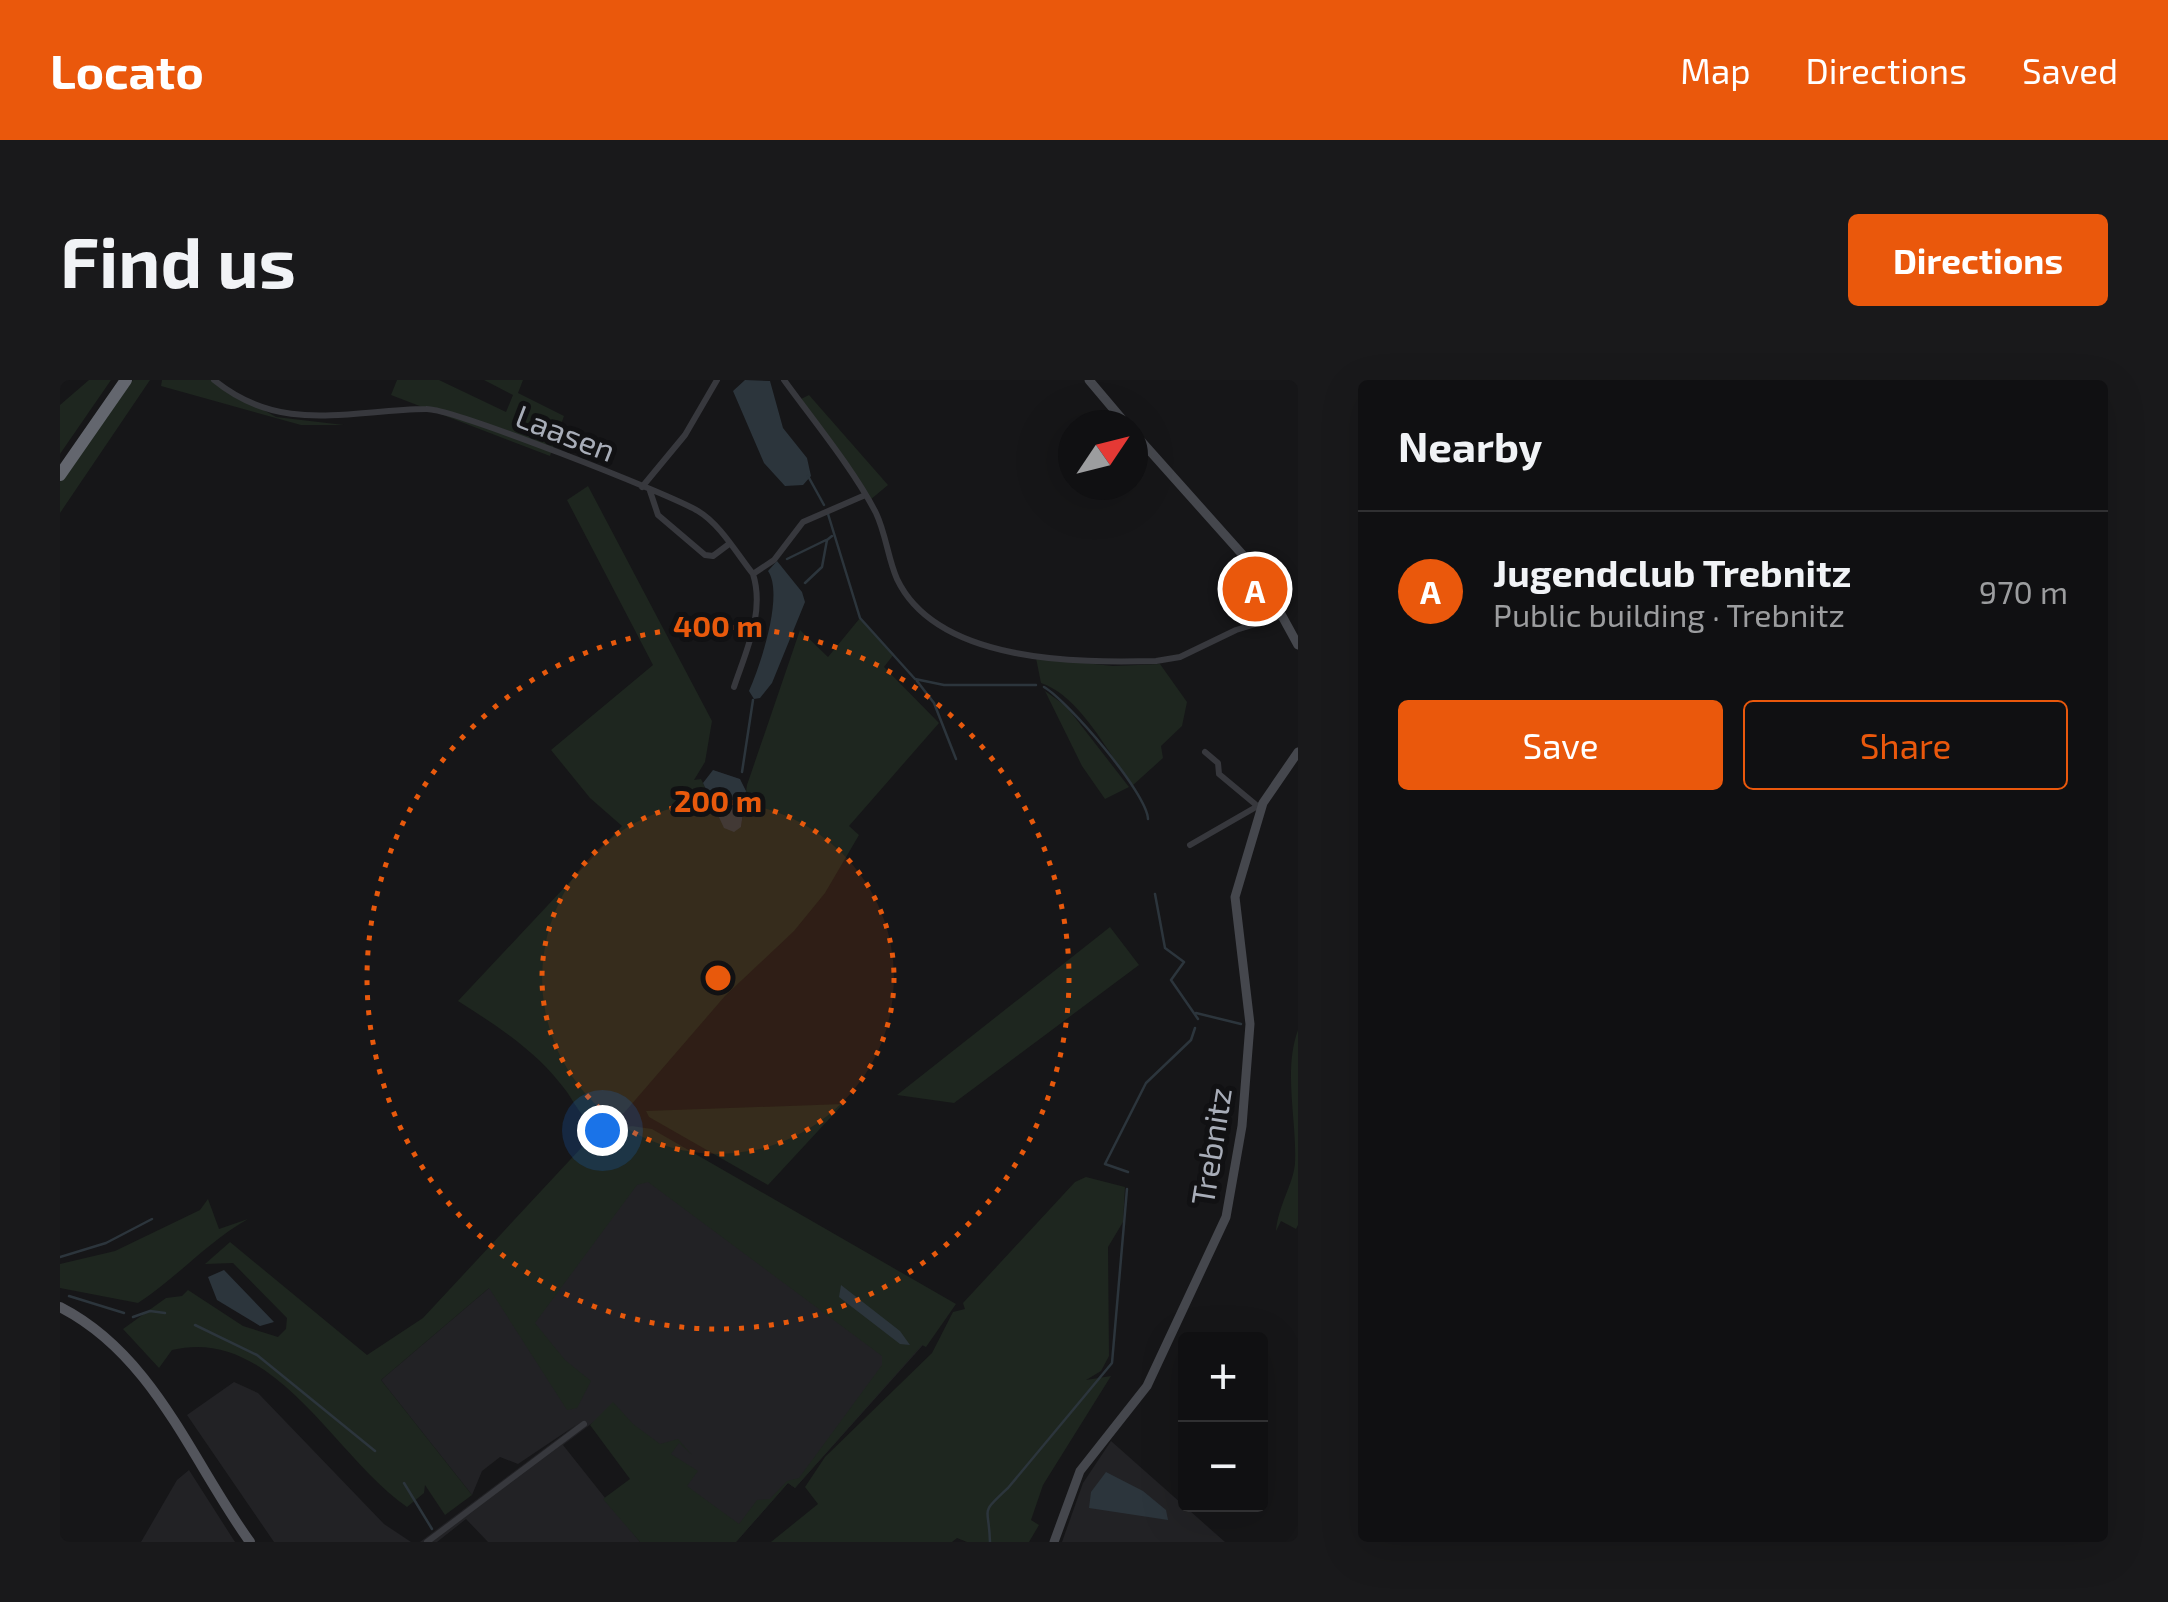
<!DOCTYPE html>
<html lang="en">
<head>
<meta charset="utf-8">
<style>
	:root { --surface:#101012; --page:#19191b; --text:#f1f3f6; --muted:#9c9d9f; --line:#303032; --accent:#ea580c }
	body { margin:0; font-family:"Exo 2",sans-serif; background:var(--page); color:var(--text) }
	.controls { position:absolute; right:30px; bottom:30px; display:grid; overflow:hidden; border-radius:10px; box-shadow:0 10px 40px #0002 }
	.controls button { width:90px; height:90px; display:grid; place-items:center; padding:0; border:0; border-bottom:2px solid var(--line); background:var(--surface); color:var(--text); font:50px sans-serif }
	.compass { position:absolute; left:998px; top:30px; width:90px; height:90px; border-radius:50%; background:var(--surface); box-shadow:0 10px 40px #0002; rotate:55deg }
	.you { position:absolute; left:542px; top:750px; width:35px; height:35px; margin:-25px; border:8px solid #fff; border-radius:50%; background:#1a73e8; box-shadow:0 0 0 15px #1a73e833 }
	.badge { display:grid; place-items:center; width:65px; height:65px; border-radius:50%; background:var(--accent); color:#fff; font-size:32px; font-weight:700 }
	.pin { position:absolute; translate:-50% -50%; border:5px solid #fff; box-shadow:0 2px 10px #0006 }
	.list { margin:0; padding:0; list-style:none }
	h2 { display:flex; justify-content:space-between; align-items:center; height:130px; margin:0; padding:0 40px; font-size:42px }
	h2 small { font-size:32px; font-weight:400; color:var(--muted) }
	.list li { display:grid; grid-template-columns:65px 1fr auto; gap:30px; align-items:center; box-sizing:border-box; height:160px; padding:0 40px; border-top:2px solid var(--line) }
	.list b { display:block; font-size:38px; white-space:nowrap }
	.list p { margin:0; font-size:32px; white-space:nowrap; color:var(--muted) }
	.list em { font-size:32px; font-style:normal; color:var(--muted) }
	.actions { display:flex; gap:20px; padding:30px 40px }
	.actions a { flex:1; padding:22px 0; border:2px solid var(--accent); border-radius:10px; text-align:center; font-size:35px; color:var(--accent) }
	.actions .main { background:var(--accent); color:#fff }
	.map { position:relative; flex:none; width:1238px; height:1162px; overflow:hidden; border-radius:10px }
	header { display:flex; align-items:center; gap:60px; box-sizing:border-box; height:140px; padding:0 50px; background:var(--accent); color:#fff }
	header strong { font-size:48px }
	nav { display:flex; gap:55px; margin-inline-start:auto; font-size:35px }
	.intro { display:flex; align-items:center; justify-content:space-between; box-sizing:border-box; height:240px; padding:0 60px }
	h1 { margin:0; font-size:70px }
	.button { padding:25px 45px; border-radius:10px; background:var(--accent); color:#fff; font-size:35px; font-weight:700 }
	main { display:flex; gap:60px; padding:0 60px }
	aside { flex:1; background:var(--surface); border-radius:10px; box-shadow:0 10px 40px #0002 }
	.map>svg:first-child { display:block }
	.built { fill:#222225 }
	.green { fill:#1e261f }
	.water { fill:#2c353c }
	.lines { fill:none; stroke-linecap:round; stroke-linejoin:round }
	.stream { stroke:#2c353c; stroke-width:2.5 }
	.street { stroke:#37383d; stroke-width:6 }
	.secondary { stroke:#45474d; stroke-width:9 }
	.primary { stroke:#53555c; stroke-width:10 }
	.highway { stroke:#63666e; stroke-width:12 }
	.ring { fill:none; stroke:#e8590c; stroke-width:5; stroke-dasharray:5 10 }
	.labels { text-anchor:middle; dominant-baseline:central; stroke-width:10; stroke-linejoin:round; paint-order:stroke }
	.street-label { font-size:32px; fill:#a8adb8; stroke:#111113 }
	.centre { fill:#e8590c; stroke:#111113; stroke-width:5 }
	.ring-label { font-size:30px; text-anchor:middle; font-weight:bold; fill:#e8590c; stroke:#111113; stroke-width:10; stroke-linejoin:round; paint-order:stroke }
</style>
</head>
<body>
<header>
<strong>Locato</strong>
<nav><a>Map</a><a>Directions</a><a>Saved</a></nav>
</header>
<div class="intro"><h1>Find us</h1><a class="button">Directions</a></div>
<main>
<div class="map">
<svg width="1238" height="1162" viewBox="0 0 1238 1162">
	<rect width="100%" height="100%" fill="#161618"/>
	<!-- built -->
	<path class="built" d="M550,760L863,965L735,1108L728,1103L676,1162L547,1032L503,1065L580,1162H428L406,1139L377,1162H360L516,1045L458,1084L440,1077L422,1091L412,1115L321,1000L429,908Z
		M174,1002L198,1013L324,1144L351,1162H214L127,1035Z
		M1051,1061L1165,1162H1002L1023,1103Z
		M129,1090L175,1162H81L117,1100Z"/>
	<!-- green -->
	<path class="green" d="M29,0H51L0,74V25Z
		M73,0H90L0,133V101Z
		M102,0H151L216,37L284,45H241L101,6Z
		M337,0H379L446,32L453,15L424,0H463L458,13L504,36L490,76L331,15Z
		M749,15L828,105L810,120L741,19Z
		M528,106L652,341L645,382L634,400L641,399L665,448L681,447L687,405L740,250L768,277L800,238L834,274L824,287L879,343L789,446L799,455L765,513L734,551L665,616L564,733L537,745C522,740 516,725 507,712C477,671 440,648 398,621L562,446L530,418L491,370L593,285L507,120Z
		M976,278L1053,286L1100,284L1127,322L1122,346L1101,366L1103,378L1072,406C1049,374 1020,316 981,303Z
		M985,311L1006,326L1069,407L1045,419L1022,386Z
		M1050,547L1079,585L894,723L837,715Z
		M1238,650V845L1236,849L1221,841L1216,851C1218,826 1234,802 1235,783C1237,740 1223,691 1238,650Z
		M783,724L708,805L589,737L586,731Z
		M572,746L592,749L896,924L866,967L862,965L735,1108L728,1103L676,1162H580L543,1119L570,1099L530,1045L553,1022L573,1044L600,1064L618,1059L632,1075L619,1063L611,1074L638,1091L627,1106L679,1144L697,1120L710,1119L727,1101L739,1098L822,985V976L588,802L577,805L475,943L505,980L531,1001L517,1028L507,1030L429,908L321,1000L412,1115L385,1135L365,1105L364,1113L347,1127C275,1078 214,945 112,970L99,988L63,949L106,918L122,916L128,910L183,946L218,957L226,949L227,938L173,883L145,884L170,862L307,975L363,938L536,752Z
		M1026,797L1065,807L1063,842L1048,867L1049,976L1041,991L1026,1000L1051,996L983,1105L971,1140L979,1145L969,1162H907L897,1158L892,1162H711L758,1124L745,1107L765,1077L872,973L893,932L905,929L903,923L1015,802Z
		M148,819L159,849L188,839C147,862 118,897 78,923L0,908V884L55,871L140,830Z"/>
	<!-- water -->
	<path class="water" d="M685,0L710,1L723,48L747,78L751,96L743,105L725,106L704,83L673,11Z
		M717,181L742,212L745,222L712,303L700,318L694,319L689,311C701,284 724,214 708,191Z
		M653,390L680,399L686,411L681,447L674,452L664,448L643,403Z
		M164,890L214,942L200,946L157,920L148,897Z
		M781,905L840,951L850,965L840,964L779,917Z
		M1046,1092L1083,1111L1106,1130L1108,1140L1029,1128L1031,1112Z"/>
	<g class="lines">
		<!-- stream -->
		<path class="stream" d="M748,96L764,125
			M768,134L800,238L855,299L884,305H976
			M727,179L766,160
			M745,203L762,187L767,160L772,156
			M857,301L874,323L896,379
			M984,307C1008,321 1087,413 1088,439
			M682,392L693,320
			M1095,514L1105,568L1124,582L1111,600L1138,639
			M1136,633L1181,644
			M1068,792L1045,784L1086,703L1131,660L1135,648
			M0,877L46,863L92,839
			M9,916L64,933
			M73,937L90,931L105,933
			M135,945L197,975L315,1071
			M344,1103L372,1149
			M930,1162C929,1125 919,1135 948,1108L1052,983L1067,809"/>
		<!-- street -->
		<path class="street" d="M154,0C221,55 288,30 366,29C391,28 610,114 638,131C660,144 677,174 693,194L714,180L743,142L803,116
			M724,0C753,40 794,90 816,133C826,154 828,179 837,199C877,283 1017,283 1096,281L1120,277L1176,250L1221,236
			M582,107L625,55L657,0
			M590,111L598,135L645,175L653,176L669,164
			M674,307C686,271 705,232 693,194
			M1145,372L1158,383L1159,394L1195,424
			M1130,465L1203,423
			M367,1162L524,1044"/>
		<!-- secondary -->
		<path class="secondary" d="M1029,0L1067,45
			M1073,52L1198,192L1238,265
			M994,1162L1020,1091L1087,1006L1166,837L1182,746L1190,644L1175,517L1203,423L1238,372"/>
		<!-- primary -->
		<path class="primary" d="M0,927C94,975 131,1080 190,1162"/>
		<!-- highway -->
		<path class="highway" d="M0,95L66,0"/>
	</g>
	<!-- distance rings -->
	<circle cx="658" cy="598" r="176" fill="#e8590c" fill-opacity=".12"/>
	<g class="ring">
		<circle cx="658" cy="598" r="176"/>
		<circle cx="658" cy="598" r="351"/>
	</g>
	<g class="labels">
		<!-- street labels -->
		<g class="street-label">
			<text transform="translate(506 52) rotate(21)">Laasen</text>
			<text transform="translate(1150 766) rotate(-81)">Trebnitz</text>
		</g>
	</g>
	<circle cx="658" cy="598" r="15" class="centre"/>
	<g class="ring-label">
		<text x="658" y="257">400 m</text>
		<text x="658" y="432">200 m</text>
	</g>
</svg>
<div class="controls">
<button>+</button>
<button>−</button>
</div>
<svg class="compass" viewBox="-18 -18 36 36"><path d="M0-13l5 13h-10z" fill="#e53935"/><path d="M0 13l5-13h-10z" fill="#9c9d9f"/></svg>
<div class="you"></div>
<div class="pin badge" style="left:1195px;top:209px">A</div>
</div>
<aside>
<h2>Nearby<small></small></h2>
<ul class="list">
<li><span class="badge">A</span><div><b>Jugendclub Trebnitz</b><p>Public building · Trebnitz</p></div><em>970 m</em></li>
</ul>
<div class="actions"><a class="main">Save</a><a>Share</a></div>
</aside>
</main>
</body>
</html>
